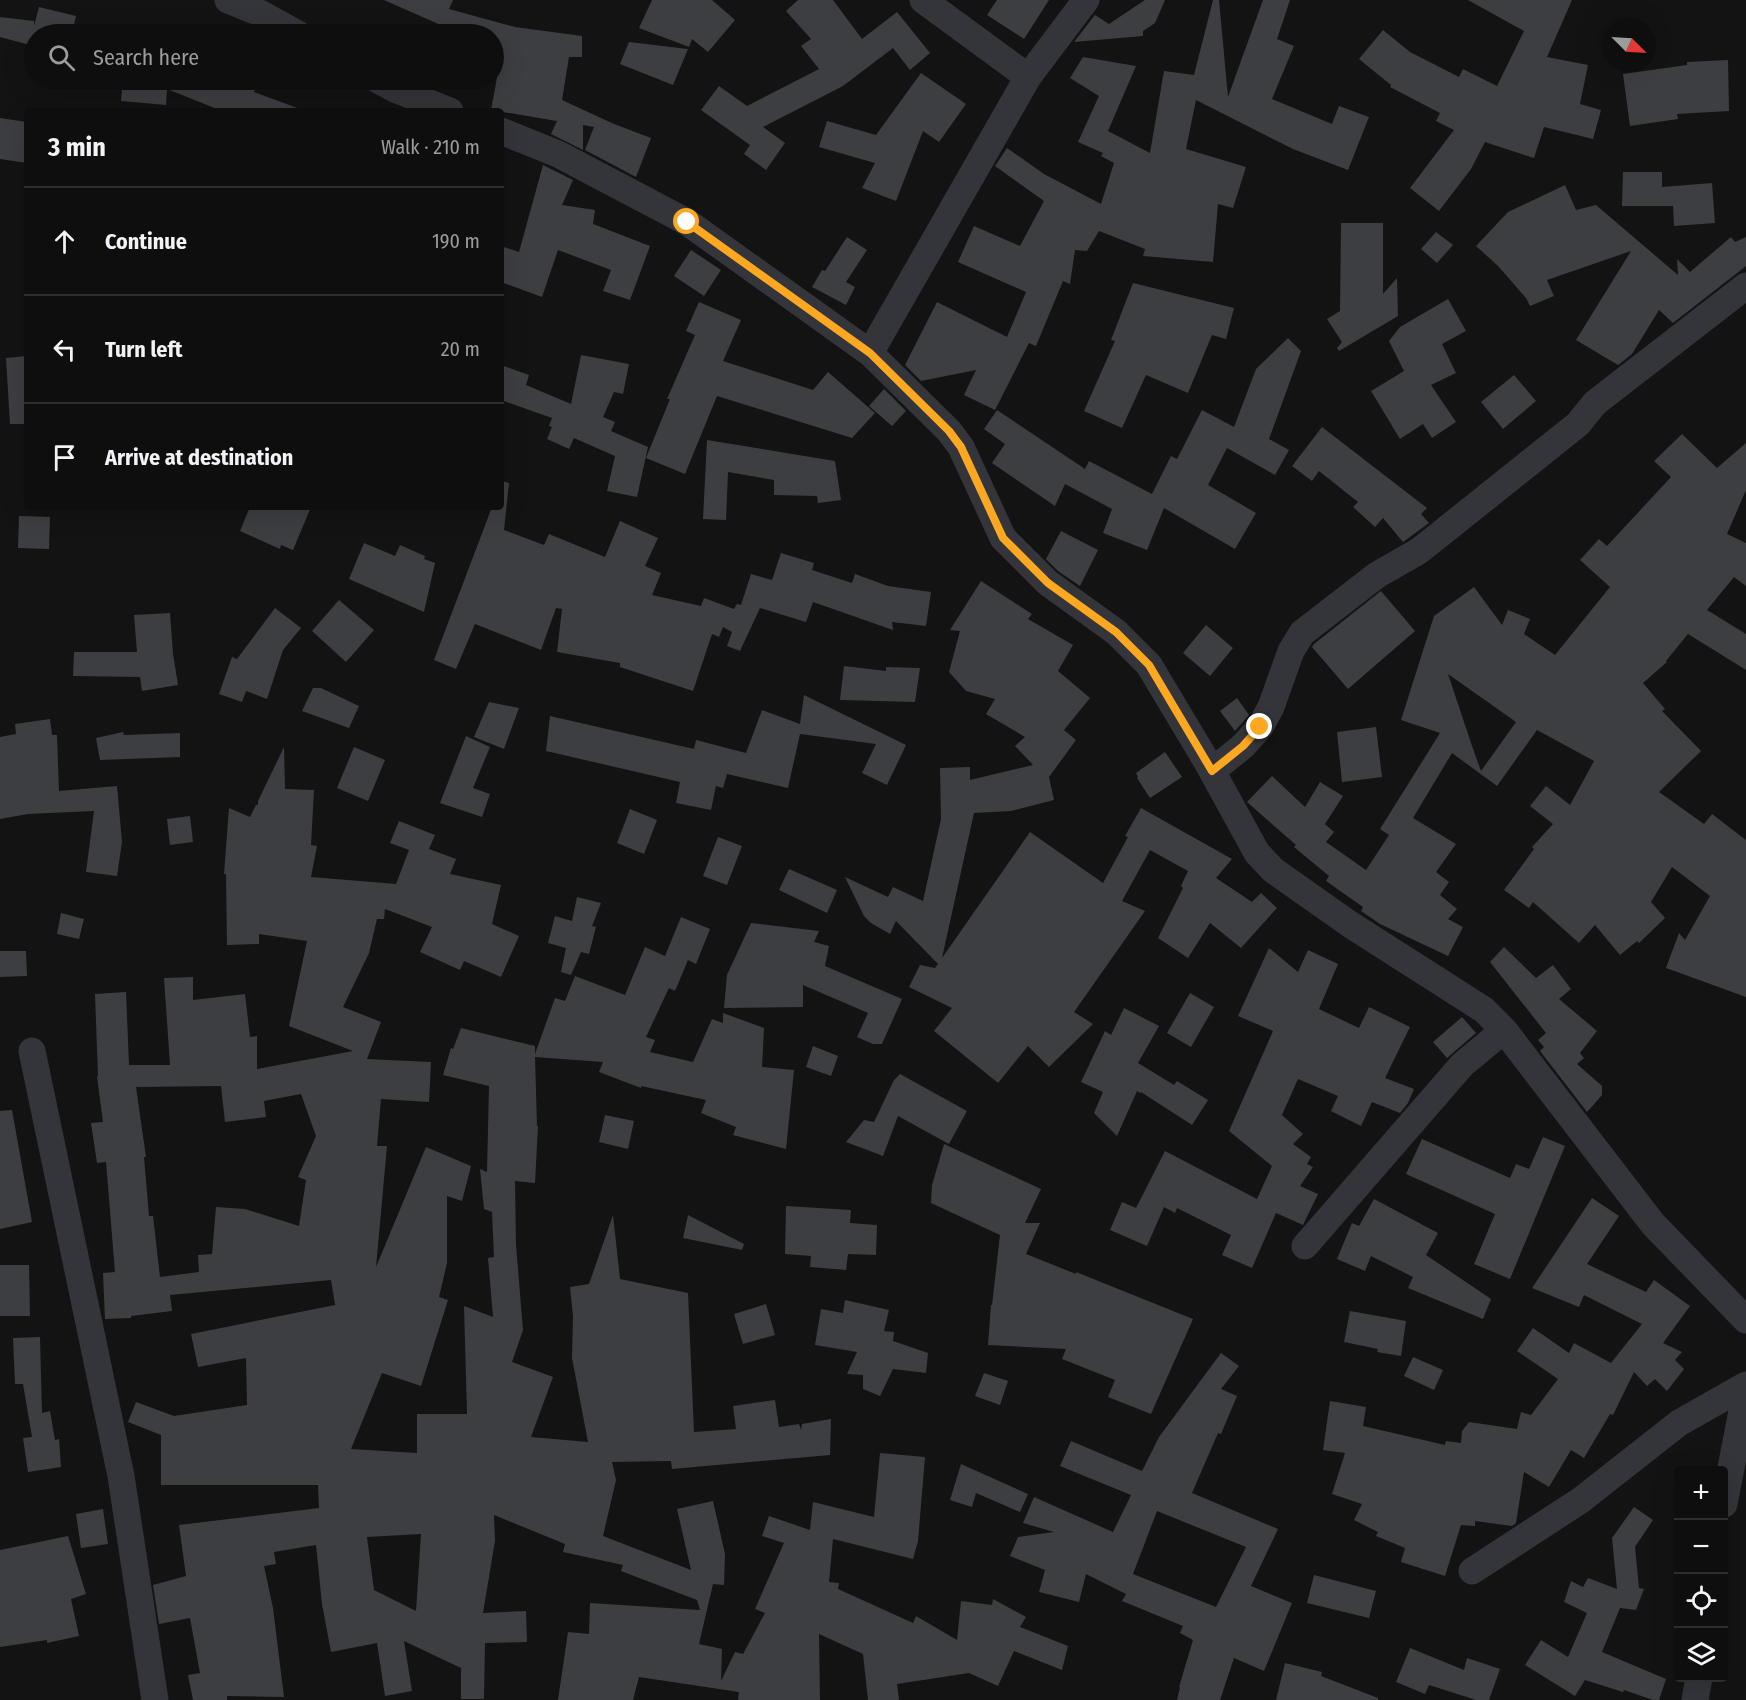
<!DOCTYPE html>
<html lang="en">
<head>
<meta charset="utf-8">
<style>
	:root { --surface:#0e0e0f; --page:#1c1c1d; --text:#f1f3f6; --muted:#9b9c9e; --line:#2e2e2f }
	body { margin:0; font-family:"Fira Sans Condensed",sans-serif; background:var(--page); color:var(--text) }
	.controls { position:absolute; right:18px; bottom:18px; display:grid; overflow:hidden; border-radius:6px; box-shadow:0 6px 24px #0002 }
	.controls button { width:54px; height:54px; display:grid; place-items:center; padding:0; border:0; border-bottom:2px solid var(--line); background:var(--surface); color:var(--text); font:30px sans-serif }
	.compass { position:absolute; left:1602px; top:18px; width:54px; height:54px; border-radius:50%; background:var(--surface); box-shadow:0 6px 24px #0002; rotate:114deg }
	.stop { position:absolute; width:18px; height:18px; margin:-14px; border:4px solid #fea721; border-radius:50%; background:#fff }
	.stop.end { background:#fea721; border-color:#fff; box-shadow:0 2px 6px #0008 }
	.list { margin:0; padding:0; list-style:none }
	h2 { display:flex; justify-content:space-between; align-items:center; height:78px; margin:0; padding:0 24px; font-size:26px }
	h2 small { font-size:20px; font-weight:400; color:var(--muted) }
	.list li { display:grid; grid-template-columns:39px 1fr auto; gap:18px; align-items:center; box-sizing:border-box; height:108px; padding:0 24px; border-top:2px solid var(--line) }
	.list b { display:block; font-size:22px; white-space:nowrap }
	.list em { font-size:20px; font-style:normal; color:var(--muted) }
	.icon { flex:none; width:33px; height:33px; fill:none; stroke:currentColor; stroke-width:2; stroke-linecap:round; stroke-linejoin:round }
	.map { position:relative; flex:none; width:1746px; height:1700px; overflow:hidden }
	.search { position:absolute; background:var(--surface); box-shadow:0 6px 24px #0002; left:24px; top:24px; width:480px; height:66px; display:flex; align-items:center; gap:15px; box-sizing:border-box; padding:0 21px; border-radius:33px; color:var(--muted); font-size:22px }
	.panel { position:absolute; background:var(--surface); box-shadow:0 6px 24px #0002; left:24px; top:108px; width:480px; height:402px; border-radius:6px }
	.map>svg:first-child { display:block }
	.building { fill:#3c3e42; fill-rule:evenodd }
	.lines { fill:none; stroke-linecap:round; stroke-linejoin:round }
	.minor { stroke:#33353a; stroke-width:27 }
	.route { stroke:#fea721; stroke-width:8 }
</style>
</head>
<body>
<div class="map">
<svg width="1746" height="1700" viewBox="0 0 1746 1700">
	<rect width="100%" height="100%" fill="#131314"/>
	<!-- building -->
	<path class="building" d="M384,0H453L449,9L515,27L582,36V57H569L562,100L614,124L651,138L636,177L585,150L594,127L583,125V150L551,134L557,121L491,110L501,56L494,54V34H461Z
		M652,0H712L735,20L708,52L692,39L689,47L639,28Z
		M798,0H833L862,39L897,12L930,53L910,70L893,48L843,86L763,127L785,143L766,170L744,154L750,145L701,110L719,86L747,106L819,69L801,46L811,39L786,11Z
		M997,0H1049L1024,39L987,15Z
		M1145,0H1165L1155,23L1143,31V36L1074,42L1095,15L1109,24Z
		M1213,0H1219L1228,97L1263,0H1290L1277,39L1294,46L1272,99L1332,124L1339,106L1369,117L1348,170L1293,149L1196,100L1186,149L1246,167L1233,208L1218,204L1213,262L1143,256L1145,249L1099,231L1087,251L1075,250L1070,284L1063,281L1036,346L1029,343L995,410L964,395L976,370L921,381L905,365L937,302L1007,337L1026,292L958,262L974,226L1020,246L1044,201L995,166L1007,148L1044,174L1101,204L1114,163L1101,156L1103,153L1078,142L1099,96L1070,78L1083,57L1136,66L1108,131L1150,153L1164,71L1194,75Z
		M1468,0H1572L1547,57L1588,65L1580,104L1601,110L1593,139L1544,127L1534,158L1485,142L1471,169L1439,211L1410,188L1454,130L1436,121L1440,113L1390,87L1391,85L1359,59L1383,30L1410,52L1459,77L1463,69L1497,86L1524,31Z
		M39,7L76,16L72,34H34V46L0,37V17L34,21V26Z
		M629,42L688,49L673,85L620,64Z
		M1728,60L1729,111L1677,114L1678,119L1630,126L1623,74L1687,65V62Z
		M921,73L966,104L939,142L923,131L896,201L862,188L875,163L819,147L827,121L876,135Z
		M123,80H259L254,92L300,109L299,111H222L167,89L166,105L121,101Z
		M0,118L27,122V163L0,159Z
		M543,165L573,180L562,205L595,210L593,224L650,246L630,300L603,291L611,270L558,250L542,297L501,282V246L519,252Z
		M1623,172H1662V187L1712,183L1715,223L1674,226L1673,206H1622Z
		M1565,185L1576,210L1596,205L1678,275L1677,259L1690,272L1731,237L1735,242L1746,237V266L1673,323L1659,310L1632,354L1618,365L1576,340L1631,251L1547,280L1554,296L1530,306L1526,298L1498,266L1476,246L1508,212Z
		M1341,223H1383V294L1397,278L1398,316L1339,351L1337,348L1342,342L1327,319L1340,311Z
		M1436,232L1453,245L1437,263L1421,249Z
		M847,237L867,250L846,282L855,287L846,305L812,287L822,270L825,271Z
		M691,250L721,270L704,296L674,276Z
		M1133,283L1234,308L1226,339L1212,335L1188,393L1146,375L1122,428L1084,411L1115,341L1111,340Z
		M1448,299L1466,331L1442,344L1456,373L1431,385L1456,422L1432,438L1423,424L1400,439L1371,391L1404,371L1389,341L1400,327Z
		M699,302L741,320L723,361L813,390L828,372L875,413L852,438L717,396L685,474L646,458L670,399H667L695,335L686,331Z
		M1288,338L1301,351L1269,439L1289,450L1275,475L1227,448L1208,485L1256,513L1235,549L1164,508L1147,550L1103,533L1112,509L1065,484L1055,506L992,463L1005,444L984,429L997,410L1085,469L1089,461L1152,494L1171,456L1177,459L1202,410L1234,427L1256,369Z
		M581,355L629,364L623,394L614,392L603,417L615,422L611,431L648,447L637,497L607,491L615,456L574,438L569,449L547,439L552,427L549,426L552,418L501,400V365L529,375L526,385L571,404Z
		M27,356V424H10L6,358Z
		M1514,375L1536,401L1503,429L1481,402Z
		M884,389L906,411L892,426L869,406Z
		M1322,427L1427,508L1421,514L1429,523L1403,542L1383,518L1375,527L1353,507L1358,502L1319,471L1312,481L1292,466Z
		M1682,434L1717,468L1746,443V490L1727,534L1746,543V586L1734,577L1707,610L1746,634V670L1688,634L1666,661L1667,662L1643,683L1665,709L1662,711L1701,751L1659,792L1704,824L1712,814L1746,840V997L1666,968L1679,933L1685,940L1710,896L1672,867L1651,902L1665,918L1639,943L1637,941L1620,955L1595,925L1579,943L1533,902L1529,908L1504,890L1534,849L1532,847L1553,824L1530,806L1546,786L1570,805L1594,761L1537,730L1497,786L1452,753L1413,818L1456,844L1436,872L1449,882L1440,895L1457,909L1448,919L1463,927L1448,956L1380,924L1361,911L1363,907L1326,881L1329,876L1294,847L1296,845L1247,802L1272,776L1305,807L1320,782L1343,796L1325,824L1334,832L1326,842L1366,870L1389,835L1380,829L1440,733L1401,720L1434,616L1474,587L1502,625L1508,610L1530,619L1524,634L1555,655L1610,587L1580,560L1599,539L1607,546L1671,477L1654,461ZM1448,674L1516,722L1481,771L1471,743Z
		M707,440L835,461L841,500L818,503L817,496L774,495V480L728,472L726,520L703,519Z
		M502,481L509,483L504,530L544,545L549,534L605,557L620,521L658,538L645,566L661,573L652,595L701,606L704,598L734,609L737,604L741,605L751,574L772,580L781,553L814,563L812,570L852,583L855,574L888,586L931,592L926,626L892,622L893,630L813,602L806,622L760,608L740,651L727,646L732,632L723,627L719,637L712,634L693,691L620,667V663L557,652L562,609L556,608L541,650L475,624L456,669L434,660L492,507H501Z
		M250,507H311L293,550L281,545L280,549L240,531Z
		M19,516L50,517L49,549L18,548Z
		M1061,531L1098,550L1080,586L1058,571L1046,559Z
		M364,543L395,556L400,545L425,556L424,559L435,563L424,612L349,579Z
		M981,581L1032,614L1028,619L1073,645L1058,671L1090,698L1064,730L1076,740L1049,777L1054,800L1011,811L974,813L942,958L1030,832L1103,883L1128,837L1125,836L1141,808L1232,859L1216,878L1252,902L1261,893L1277,908L1241,948L1210,923L1188,958L1158,938L1183,888L1181,886L1188,871L1150,850L1122,901L1145,911L1074,1012L1093,1024L1049,1067L1028,1046L998,1083L934,1031L952,1008L909,987L920,965L935,968L938,964L896,921L890,934L871,923L864,916L845,877L888,897L893,887L923,901L941,819L940,768L970,767V780L1033,765L1015,746L1025,737L986,714L995,699L966,691L949,672L960,631L950,630Z
		M1381,591L1415,631L1348,689L1312,647L1314,644Z
		M339,600L374,630L346,662L312,631Z
		M275,608L301,628L283,650L267,699L246,691L242,702L219,694L232,657L237,659Z
		M170,613L173,654L178,685L142,691L140,677L73,676L74,652H137L134,615Z
		M1206,625L1233,648L1210,676L1183,653Z
		M844,666L886,671V667L920,668L915,702L840,700Z
		M313,688H321L359,706L349,728L302,711Z
		M804,695L906,745L887,785L862,773L876,744L800,734L788,788L727,774L723,788L716,786L711,810L676,803L680,782L546,751L550,716L694,749L696,740L746,753L762,710L800,724Z
		M1237,698L1249,715L1235,731L1220,711Z
		M489,702L519,708L504,749L474,737Z
		M50,719L52,735H57L59,791L117,786L122,842L117,876L86,872L94,811L28,814L0,819V737L16,734L15,724Z
		M1376,727L1382,777L1342,782L1337,732Z
		M123,732L124,735L180,733V757L100,760L96,738Z
		M466,736L490,747L473,788L490,794L482,817L440,803Z
		M284,747L285,789L314,790L311,845L317,846L311,877L396,884L409,850L390,843L399,821L435,835L429,849L456,859L450,874L501,885L492,924L519,936L501,977L464,961L460,970L420,952L432,927L385,909L384,919H377L369,953L343,1007L381,1022L367,1059L431,1062L429,1102L381,1099L377,1146H387L376,1267L426,1147L471,1166L462,1201L447,1196V1263L439,1297L448,1300L421,1386L382,1373L351,1449L417,1453V1414H467L464,1306L493,1317L488,1258L494,1257L492,1212L484,1209L480,1169L487,1172L489,1086L443,1075L451,1048L453,1049L461,1028L535,1046V1054L555,998L565,1001L575,976L625,995L645,947L665,956L681,917L710,929L696,964L688,960L675,991L669,988L646,1037L655,1040L650,1052L693,1062L712,1019L723,1023V1013L764,1028L762,1067L794,1070L786,1149L733,1135L736,1127L701,1113L706,1100L641,1086V1088L599,1072L603,1062L535,1057L537,1126H538L535,1183L515,1181L516,1245L523,1330L512,1362L553,1377L531,1437L588,1442L572,1358L573,1316L570,1287L589,1284L613,1215L620,1279L688,1293L694,1432L736,1429L733,1406L775,1400L779,1427L799,1424L801,1430L802,1424L831,1419L830,1455L672,1469L671,1461L612,1462L616,1480L603,1536L691,1570L677,1509L713,1501L725,1554L724,1585L713,1584L699,1644L722,1649L721,1681L735,1652L743,1654L765,1613L755,1609L784,1543L762,1536L769,1516L810,1530L813,1502L874,1517L880,1453L925,1457L918,1541L913,1559L833,1539L829,1582L839,1583L838,1589L913,1623L916,1616L957,1640L961,1601L992,1605L993,1599L1026,1617L1020,1627L1068,1646L1062,1670L1014,1651L998,1686L969,1673L897,1684L899,1700H868L863,1654L819,1634L820,1700H738L739,1692L639,1677L633,1700H558L568,1632L589,1634L590,1603L700,1610L697,1600L621,1571L623,1565L563,1552L565,1544L494,1515L495,1541L483,1613L526,1611L527,1642L485,1643L484,1699H461V1668L404,1641L412,1691L385,1696L377,1643L331,1652L322,1604L316,1545L274,1552L276,1564L264,1566L273,1608L284,1697L227,1696V1700H193L188,1675L200,1673L190,1618L159,1624L153,1585L186,1576L179,1525L319,1508L318,1485H161V1435L128,1422L136,1402L174,1416L247,1405L246,1358L198,1367L191,1334L335,1305L331,1280L170,1295L172,1311L131,1316V1318L105,1319L103,1273L115,1272L106,1162L97,1163L91,1123L103,1122L97,1077L98,1076L95,994L126,992L129,1065H170L164,978L193,977V1000L245,994L250,1037L257,1036V1069L353,1051L289,1026L307,941L259,934V944L227,945L226,874H224L229,808L250,817L256,805H258V801ZM221,1086L225,1122L266,1117L264,1101L301,1094L316,1136L298,1177L306,1180L299,1226L245,1209L216,1207L212,1254L198,1255L199,1272L160,1277L153,1216H149L144,1157H146L136,1087ZM421,1534L416,1611L374,1590L367,1537Z
		M354,747L385,760L368,801L337,788Z
		M1165,752L1182,777L1150,798L1137,778L1138,777L1136,773Z
		M630,809L657,820L644,854L617,843Z
		M190,816L193,842L170,845L167,819Z
		M718,837L742,846L727,885L703,876Z
		M789,869L837,890L827,913L779,890Z
		M577,897L601,903L592,926L596,927L589,954L581,952L571,975L561,972L566,948L548,943L555,916L572,921Z
		M61,913L84,919L79,939L57,934Z
		M751,923L819,931L814,942L829,946L825,966L902,999L882,1044H873L857,1037L868,1013L803,985V1007L724,1008L727,975Z
		M1504,947L1536,978L1553,965L1571,989L1559,999L1597,1031L1580,1053L1584,1058L1577,1064L1602,1086V1095L1587,1112L1540,1051L1544,1047L1538,1040L1546,1033L1490,962Z
		M1269,948L1298,972L1308,950L1338,964L1319,1009L1359,1028L1369,1007L1410,1027L1385,1078L1414,1089L1408,1103L1400,1113L1372,1102L1361,1126L1331,1111L1338,1096L1298,1079L1282,1115L1303,1134L1293,1144L1311,1157L1307,1164L1313,1167L1300,1186L1318,1194L1303,1225L1276,1213L1252,1268L1222,1255L1231,1235L1177,1208L1175,1213L1164,1207L1147,1246L1110,1230L1122,1202L1136,1208L1165,1151L1257,1199L1272,1166L1229,1131L1273,1031L1238,1016Z
		M0,951H26L27,976L0,977Z
		M1190,993L1214,1007L1191,1047L1167,1033Z
		M1124,1008L1159,1026L1138,1063L1174,1085L1177,1081L1208,1100L1192,1125L1141,1092L1140,1093L1137,1091L1117,1136L1094,1113L1103,1092L1081,1082L1105,1031L1111,1035Z
		M1462,1017L1476,1033L1447,1058L1433,1042Z
		M813,1046L838,1056L831,1076L806,1067Z
		M900,1074L967,1111L949,1144L898,1116L883,1156L846,1142L864,1120L874,1122L894,1080Z
		M12,1110L32,1222L0,1229V1111Z
		M605,1115L634,1121L628,1149L599,1142Z
		M1543,1137L1565,1146L1510,1279L1474,1264L1495,1214L1406,1174L1422,1139L1510,1178L1516,1164L1529,1169Z
		M944,1144L1041,1189L1025,1223H1040L1026,1254L1076,1274V1272L1193,1319L1151,1414L1108,1397L1115,1380L1062,1359L1066,1349L988,1345L991,1305H992L1000,1235L931,1203L932,1185Z
		M1592,1198L1619,1216L1587,1264L1646,1292L1654,1280L1690,1306L1663,1343L1682,1352L1675,1360L1684,1369L1667,1391L1655,1379L1647,1386L1634,1372L1613,1415L1610,1414L1584,1458L1571,1450L1549,1487L1524,1472L1516,1523L1512,1526L1475,1521V1526L1461,1525L1445,1576L1401,1562L1405,1548L1376,1536L1378,1532L1354,1520L1362,1504L1332,1494L1345,1453L1323,1450L1330,1401L1366,1407L1363,1426L1445,1445L1446,1441L1461,1443L1462,1431L1469,1422L1517,1429L1521,1412L1531,1415L1558,1379L1517,1351L1533,1328L1569,1353L1574,1343L1611,1363L1642,1324L1584,1295L1579,1307L1532,1288Z
		M1374,1199L1438,1233L1426,1255L1491,1299L1483,1319L1408,1288L1413,1277L1371,1256L1365,1271L1337,1259L1352,1223L1359,1226Z
		M786,1206L851,1210L850,1223L877,1225L876,1255L848,1254L846,1270L810,1267L811,1256L785,1254Z
		M688,1215L744,1244L742,1250L683,1238Z
		M0,1265H29L30,1316H0Z
		M845,1300L889,1310L884,1331L894,1332L893,1341L928,1353L926,1373L893,1369L880,1396L863,1389V1375L847,1374L857,1352L815,1345L821,1309L843,1313Z
		M766,1304L775,1335L743,1344L734,1314Z
		M1350,1311L1406,1321L1401,1356L1377,1352L1378,1349L1344,1342Z
		M40,1337L42,1413L50,1411L55,1440L59,1439L61,1467L28,1472L23,1438L32,1437L23,1384H15L13,1338Z
		M1221,1353L1239,1366L1221,1389L1237,1396L1221,1434L1218,1433L1192,1493L1278,1529L1251,1586L1292,1603L1264,1671L1234,1658L1220,1700H1177L1180,1687H1179L1193,1640L1180,1633L1183,1626L1122,1601L1126,1594L1086,1574L1079,1602L1039,1592L1045,1570L1010,1556L1018,1537L1054,1532L1023,1523L1034,1497L1113,1532L1131,1495L1060,1466L1071,1441L1142,1471L1159,1437ZM1157,1511L1246,1547L1216,1607L1133,1574Z
		M1413,1357L1443,1370L1434,1390L1404,1376Z
		M984,1373L1008,1381L1000,1405L975,1396Z
		M961,1464L1028,1494L1020,1512L976,1493L972,1507L950,1500Z
		M1634,1507L1653,1520L1635,1547L1639,1588L1644,1589L1636,1610L1620,1608L1602,1652L1666,1679L1659,1700H1653L1624,1690L1623,1692L1585,1680L1575,1696L1525,1665L1541,1640L1568,1657L1587,1613L1564,1602L1571,1581L1583,1587L1588,1578L1617,1589L1612,1538Z
		M103,1509L108,1544L81,1548L76,1514Z
		M68,1536L86,1594L71,1599L79,1636L47,1643V1640L0,1647V1550Z
		M1314,1575L1376,1591L1369,1618L1307,1603Z
		M1410,1648L1464,1670L1467,1658L1500,1669L1489,1700H1476L1429,1685L1425,1694L1396,1682Z
		M1285,1663L1322,1672L1321,1676L1378,1698V1700H1276Z"/>
	<g class="lines">
		<!-- minor -->
		<path class="minor" d="M228,0L260,13L298,34
			M923,0L1028,77
			M378,80L397,90L450,111
			M501,131L558,154L687,222L870,353L949,431L961,447L1003,538L1048,583L1116,632L1149,665L1207,762L1257,853L1273,870L1351,925L1484,1010L1504,1030L1653,1224L1746,1320
			M870,353L1028,77L1086,0
			M1212,771L1243,746L1260,727L1271,707L1291,651L1302,633L1377,575L1419,551L1578,424L1595,403L1746,286
			M32,1051L121,1476L155,1700
			M1305,1246L1462,1065L1504,1030
			M1724,1504L1746,1390
			M1472,1571L1581,1500L1679,1423L1746,1385
			M1695,1700L1699,1678"/>
	</g>
	<g class="lines">
		<!-- route -->
		<path class="route" d="M687,222L870,353L949,431L961,447L1003,538L1048,583L1116,632L1149,665L1212,771L1243,746L1260,727"/>
	</g>
</svg>
<div class="controls">
<button>+</button>
<button>−</button>
<button><svg class="icon" aria-label="locate" viewBox="0 0 24 24"><circle cx="12" cy="12" r="6"/><path d="M12 2v4M12 18v4M2 12h4M18 12h4"/></svg></button>
<button><svg class="icon" aria-label="layers" viewBox="0 0 24 24"><path d="M12 4l9 5-9 5-9-5zM3 14l9 5 9-5"/></svg></button>
</div>
<svg class="compass" viewBox="-18 -18 36 36"><path d="M0-13l5 13h-10z" fill="#e53935"/><path d="M0 13l5-13h-10z" fill="#9b9c9e"/></svg>
<div class="stop" style="left:687px;top:222px"></div>
<div class="stop end" style="left:1260px;top:727px"></div>
<div class="search"><svg class="icon" aria-label="search" viewBox="0 0 24 24"><circle cx="10" cy="10" r="6"/><path d="M15 15l6 6"/></svg>Search here</div>
<section class="panel">
<h2>3 min<small>Walk · 210 m</small></h2>
<ul class="list">
<li><svg class="icon" aria-label="ahead" viewBox="0 0 24 24"><path d="M12 20V5M6 11l6-6 6 6"/></svg><div><b>Continue</b></div><em>190 m</em></li>
<li><svg class="icon" aria-label="left" viewBox="0 0 24 24"><path d="M17 20v-9H6M10 6l-5 5 5 5"/></svg><div><b>Turn left</b></div><em>20 m</em></li>
<li><svg class="icon" aria-label="arrive" viewBox="0 0 24 24"><path d="M6 21V4h12l-3 4 3 4H6"/></svg><div><b>Arrive at destination</b></div></li>
</ul>
</section>
</div>
</body>
</html>
